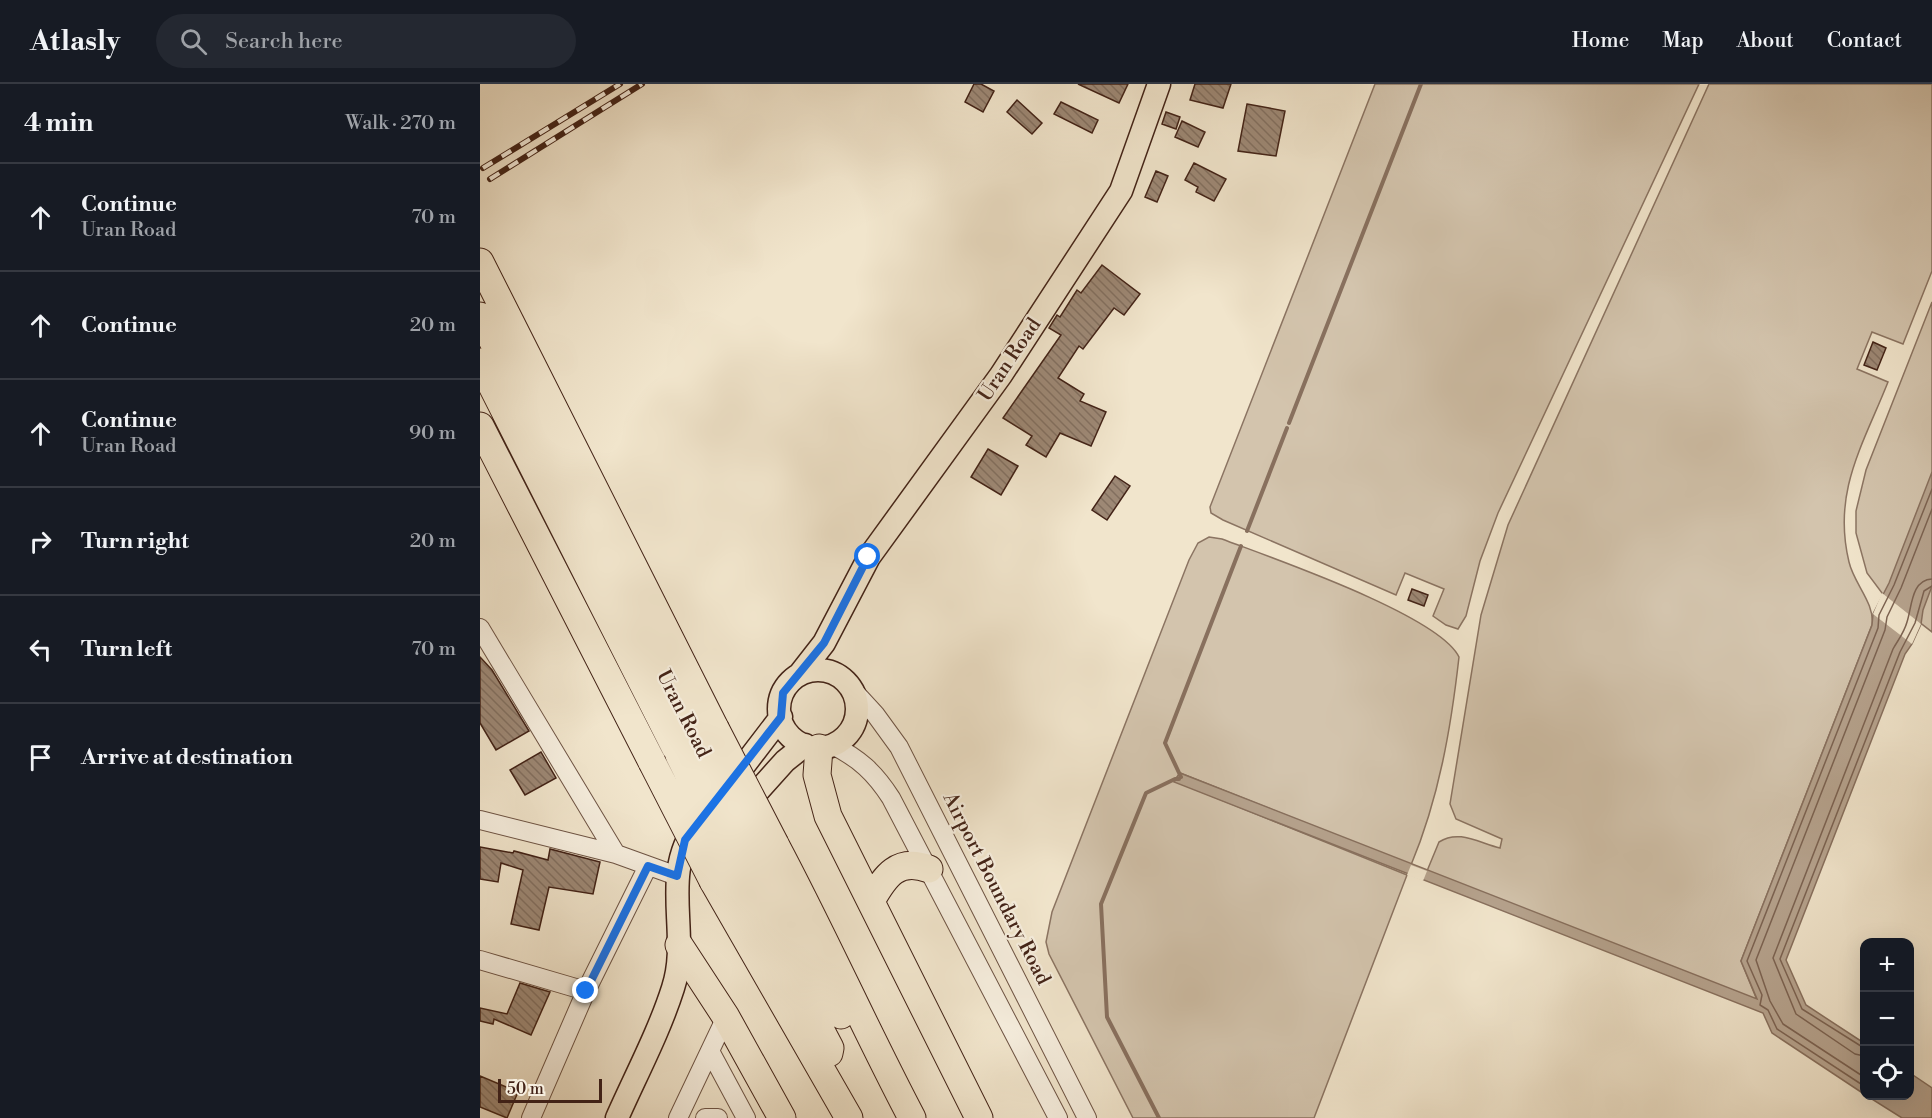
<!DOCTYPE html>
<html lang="en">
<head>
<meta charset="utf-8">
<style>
	:root { --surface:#171b24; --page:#242831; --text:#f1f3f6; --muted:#9ea1a6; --line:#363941 }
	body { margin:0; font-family:"Libre Bodoni",serif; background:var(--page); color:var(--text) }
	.controls { position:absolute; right:18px; bottom:18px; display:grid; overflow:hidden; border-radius:12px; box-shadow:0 6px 24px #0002 }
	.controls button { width:54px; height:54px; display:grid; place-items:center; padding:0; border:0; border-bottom:2px solid var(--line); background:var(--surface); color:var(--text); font:30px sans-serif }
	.scale { position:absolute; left:18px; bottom:15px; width:104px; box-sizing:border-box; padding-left:6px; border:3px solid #432317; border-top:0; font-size:16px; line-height:21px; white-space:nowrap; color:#432317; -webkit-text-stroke:4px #f6eede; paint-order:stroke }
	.stop { position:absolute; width:18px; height:18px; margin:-14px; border:4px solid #1a73e8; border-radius:50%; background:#fff }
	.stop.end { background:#1a73e8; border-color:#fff; box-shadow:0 2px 6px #0008 }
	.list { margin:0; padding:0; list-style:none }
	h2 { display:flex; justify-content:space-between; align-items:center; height:78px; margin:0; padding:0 24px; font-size:26px }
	h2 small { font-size:20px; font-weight:400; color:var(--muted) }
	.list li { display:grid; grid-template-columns:39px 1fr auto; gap:18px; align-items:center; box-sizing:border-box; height:108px; padding:0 24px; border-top:2px solid var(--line) }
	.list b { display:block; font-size:22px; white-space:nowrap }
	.list p { margin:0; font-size:20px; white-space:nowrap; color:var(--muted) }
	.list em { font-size:20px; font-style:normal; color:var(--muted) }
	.icon { flex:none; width:33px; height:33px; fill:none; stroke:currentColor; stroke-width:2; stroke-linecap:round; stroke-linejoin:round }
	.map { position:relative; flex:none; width:1452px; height:1034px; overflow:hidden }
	header { display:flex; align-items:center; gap:36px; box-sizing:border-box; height:84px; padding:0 30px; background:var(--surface); border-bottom:2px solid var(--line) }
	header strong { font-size:28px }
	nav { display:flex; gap:33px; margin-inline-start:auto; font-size:21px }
	.search { width:420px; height:54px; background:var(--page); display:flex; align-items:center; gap:15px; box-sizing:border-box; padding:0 21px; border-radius:33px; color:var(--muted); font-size:22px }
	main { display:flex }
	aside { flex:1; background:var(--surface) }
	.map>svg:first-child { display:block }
	.green { fill:#d3c4ad; stroke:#8b7462; stroke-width:1.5 }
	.water { fill:#b6a38e; stroke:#88705e; stroke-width:1.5 }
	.pier { fill:#f1e5cc }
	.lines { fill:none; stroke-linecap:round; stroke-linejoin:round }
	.shore { stroke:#7c6352; stroke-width:1.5 }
	.stream { stroke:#88705e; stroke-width:4 }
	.building { fill:url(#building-back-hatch); stroke:#432317; stroke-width:1.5 }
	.minor-casing { stroke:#6e5444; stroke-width:20 }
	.major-casing { stroke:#432317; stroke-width:25 }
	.highway-casing { stroke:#432317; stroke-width:29 }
	.minor { stroke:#f6eede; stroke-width:18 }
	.major { stroke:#f1e5cc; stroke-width:22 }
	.highway { stroke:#f1e5cc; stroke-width:27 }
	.rail-casing { stroke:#432317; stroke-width:6 }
	.rail { stroke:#f6eede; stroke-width:4; stroke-dasharray:11; stroke-linecap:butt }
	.highway-bridge-casing { stroke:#432317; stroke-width:29; stroke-linecap:butt }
	.highway-bridge { stroke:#f1e5cc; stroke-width:27 }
	.route { stroke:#1a73e8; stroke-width:8 }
	.labels { text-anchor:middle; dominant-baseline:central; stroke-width:4.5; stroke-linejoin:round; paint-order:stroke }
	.street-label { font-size:20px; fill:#432317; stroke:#f6eede }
</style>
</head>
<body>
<header>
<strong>Atlasly</strong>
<div class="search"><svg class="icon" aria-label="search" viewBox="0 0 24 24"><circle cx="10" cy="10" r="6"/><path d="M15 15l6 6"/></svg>Search here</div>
<nav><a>Home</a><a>Map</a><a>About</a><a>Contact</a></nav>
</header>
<main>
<aside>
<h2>4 min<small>Walk · 270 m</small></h2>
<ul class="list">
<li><svg class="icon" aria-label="ahead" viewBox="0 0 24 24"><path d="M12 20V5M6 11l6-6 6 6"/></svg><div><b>Continue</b><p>Uran Road</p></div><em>70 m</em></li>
<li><svg class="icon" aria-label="ahead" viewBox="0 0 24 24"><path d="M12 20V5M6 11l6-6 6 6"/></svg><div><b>Continue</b></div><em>20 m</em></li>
<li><svg class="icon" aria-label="ahead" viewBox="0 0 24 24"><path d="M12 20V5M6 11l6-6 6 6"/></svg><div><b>Continue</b><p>Uran Road</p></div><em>90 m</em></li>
<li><svg class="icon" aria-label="right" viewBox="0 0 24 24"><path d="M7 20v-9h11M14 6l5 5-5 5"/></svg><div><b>Turn right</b></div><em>20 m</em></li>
<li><svg class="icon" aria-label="left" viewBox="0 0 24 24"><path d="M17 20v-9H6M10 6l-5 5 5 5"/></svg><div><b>Turn left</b></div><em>70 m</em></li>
<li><svg class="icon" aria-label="arrive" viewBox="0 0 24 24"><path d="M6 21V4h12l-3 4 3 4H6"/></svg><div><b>Arrive at destination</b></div></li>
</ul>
</aside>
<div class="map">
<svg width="1452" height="1034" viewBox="0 0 1452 1034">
	<defs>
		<pattern id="building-back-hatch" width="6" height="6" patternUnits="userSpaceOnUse" patternTransform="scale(1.5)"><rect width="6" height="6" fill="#9d8875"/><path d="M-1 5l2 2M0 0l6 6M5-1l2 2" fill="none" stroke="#826f5f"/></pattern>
	</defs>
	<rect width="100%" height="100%" fill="#f1e5cc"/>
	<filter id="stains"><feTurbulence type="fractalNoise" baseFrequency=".00333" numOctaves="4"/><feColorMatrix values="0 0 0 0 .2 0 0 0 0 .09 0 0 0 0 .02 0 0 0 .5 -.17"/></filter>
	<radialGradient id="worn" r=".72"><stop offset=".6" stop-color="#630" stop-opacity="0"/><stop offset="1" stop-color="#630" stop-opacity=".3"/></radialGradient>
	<!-- green -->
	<path class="green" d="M895,0H1219L1018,429L1000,477L986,532L978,545L966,541L953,532L964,505L925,489L916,511L743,436L731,429L730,423Z
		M1229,0H1452V187L1423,260L1392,248L1377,285L1408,298C1383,361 1352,408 1369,478C1374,500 1395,519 1392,541L1261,877L1277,916L947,787L959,758C979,745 999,759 1020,764L1022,755L976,735L970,720L1001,531L1028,441Z
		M1452,218V548L1402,509L1387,489L1376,449V427L1386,386Z
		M729,453L742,455C789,473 959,531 979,573C971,644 959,714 931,781L700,689L694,697L927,791L834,1034H653L569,870L566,858L572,828L709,476L718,459Z"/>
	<!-- water -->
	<path class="water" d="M1452,388V502L1443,526L1441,540L1432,560L1425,570L1306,876L1326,921L1384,959V1010L1292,949L1283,929L694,698L700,689L1277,915L1261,877L1392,541L1393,530L1409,499Z
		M1430,989L1452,1004V1034H1422L1387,1012H1430Z"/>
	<!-- pier -->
	<path class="pier" d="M1402,509L1441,540L1432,560L1393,530Z
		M931,781L947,787L943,797L927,791Z"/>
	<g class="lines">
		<!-- shore -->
		<path class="shore" d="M1384,964L1322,925L1300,875L1420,568L1435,539L1444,507L1452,502
			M1384,972L1375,970L1316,930L1293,874L1413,565C1418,556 1424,549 1427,538C1432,523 1431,496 1452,495
			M1384,993L1303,940L1290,917L1276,876L1405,546L1407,533L1421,504L1452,425
			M1384,1002L1297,945L1288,926L1280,921L1282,911L1267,877L1398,544L1399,531L1414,501L1452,405"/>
		<!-- stream -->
		<path class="stream" d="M809,339L941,0
			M767,447L807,344
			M701,693L685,659L761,462
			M679,1034L627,933L621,820L666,709L695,695H699"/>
	</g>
	<!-- building -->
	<path class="building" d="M494,0H501L514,7L503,28L485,18Z
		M598,0H648L639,19Z
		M715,0H751L743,24L710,16Z
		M537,16L562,39L552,50L527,28Z
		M581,18L618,36L612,49L574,30Z
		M767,20L805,27L796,72L758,67Z
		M686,28L700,33L696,45L682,40Z
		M702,37L725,48L718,63L695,53Z
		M714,79L746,95L734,117L716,108L718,103L705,96Z
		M676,87L688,92L677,118L665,113Z
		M622,181L660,210L644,231L634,224L603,265L599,262L578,294L604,310L600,317L626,328L611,362L580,349L566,373L546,361L552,352L523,334L581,251L569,244L577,231L580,233L597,206L601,209Z
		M1393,258L1406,264L1397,286L1384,281Z
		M508,365L538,382L521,411L491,393Z
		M635,392L650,402L627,436L612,426Z
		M932,505L948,511L944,522L928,516Z
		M0,573L12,586L49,647L16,666L0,639Z
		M61,668L76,694L45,711L30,686Z
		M0,763L33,769L34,767L68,776L70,765L120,778L113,810L69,803L59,846L31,840L43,786L21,779L18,798L0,795Z
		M40,899L70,908L51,951L14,935L13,940L0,937V924L27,930Z
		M0,992L38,1008L27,1034L0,1023Z"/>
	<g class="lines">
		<!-- minor casing -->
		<g class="minor-casing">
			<path id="minor" d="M0,544L136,770L197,792
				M372,605L395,630L419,663L607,1034
				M352,661C379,674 395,689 411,714L578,1034
				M0,736L136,770
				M0,876L106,907
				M230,967L266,1034
				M51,1034L106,907L168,782
				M198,1034L246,933
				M225,1034H238"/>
		</g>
		<!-- major casing -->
		<g class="major-casing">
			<path id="major" d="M299 625a39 39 0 1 1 78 0a39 39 0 1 1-78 0Z
				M319,591L344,559L389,473L521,291L641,107L679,0
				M249,701L301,633
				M261,726L305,677L325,661
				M137,1034C156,991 179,948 193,904C211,850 179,790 217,741"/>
		</g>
		<!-- highway casing -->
		<g class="highway-casing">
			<path id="highway" d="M0,178L235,644
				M0,232L215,653
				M0,278L199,671
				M0,342L172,678
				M339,664L337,691L348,732L499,1034
				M295,760C343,850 384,943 432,1034
				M277,770L361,931
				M254,781L350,964L349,969
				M233,797L369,1034
				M391,817C405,792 418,773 449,785
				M199,861L246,933L302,1034"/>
		</g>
		<!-- minor -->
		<use href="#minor" class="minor"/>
		<!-- major -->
		<use href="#major" class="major"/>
		<!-- highway -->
		<use href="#highway" class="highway"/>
		<!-- rail casing -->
		<g class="rail-casing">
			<path id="rail" d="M3,84L140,0
				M10,95L162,0"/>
		</g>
		<!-- rail -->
		<use href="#rail" class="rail"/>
		<!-- highway-bridge casing -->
		<g class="highway-bridge-casing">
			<path id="highway-bridge" d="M235,644L295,760
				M215,653L277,770
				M199,671L254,781
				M172,678L233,797"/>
		</g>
		<!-- highway-bridge -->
		<use href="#highway-bridge" class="highway-bridge"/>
	</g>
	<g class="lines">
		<!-- route -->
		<path class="route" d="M106,907L168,782L197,792L205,756L301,633L303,609L344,559L388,473"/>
	</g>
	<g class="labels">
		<!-- street labels -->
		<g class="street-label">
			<text transform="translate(530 276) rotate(-56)">Uran Road</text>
			<text transform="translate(203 630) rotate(63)">Uran Road</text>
			<text transform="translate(516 805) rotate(63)">Airport Boundary Road</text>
		</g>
	</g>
	<rect width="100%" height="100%" filter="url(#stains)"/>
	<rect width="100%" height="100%" fill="url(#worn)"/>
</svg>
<div class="controls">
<button>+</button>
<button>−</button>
<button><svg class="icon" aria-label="locate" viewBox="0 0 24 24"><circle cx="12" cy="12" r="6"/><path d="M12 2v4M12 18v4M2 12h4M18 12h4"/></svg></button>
</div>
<div class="scale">50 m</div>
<div class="stop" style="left:388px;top:473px"></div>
<div class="stop end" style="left:106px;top:907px"></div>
</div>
</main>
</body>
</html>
